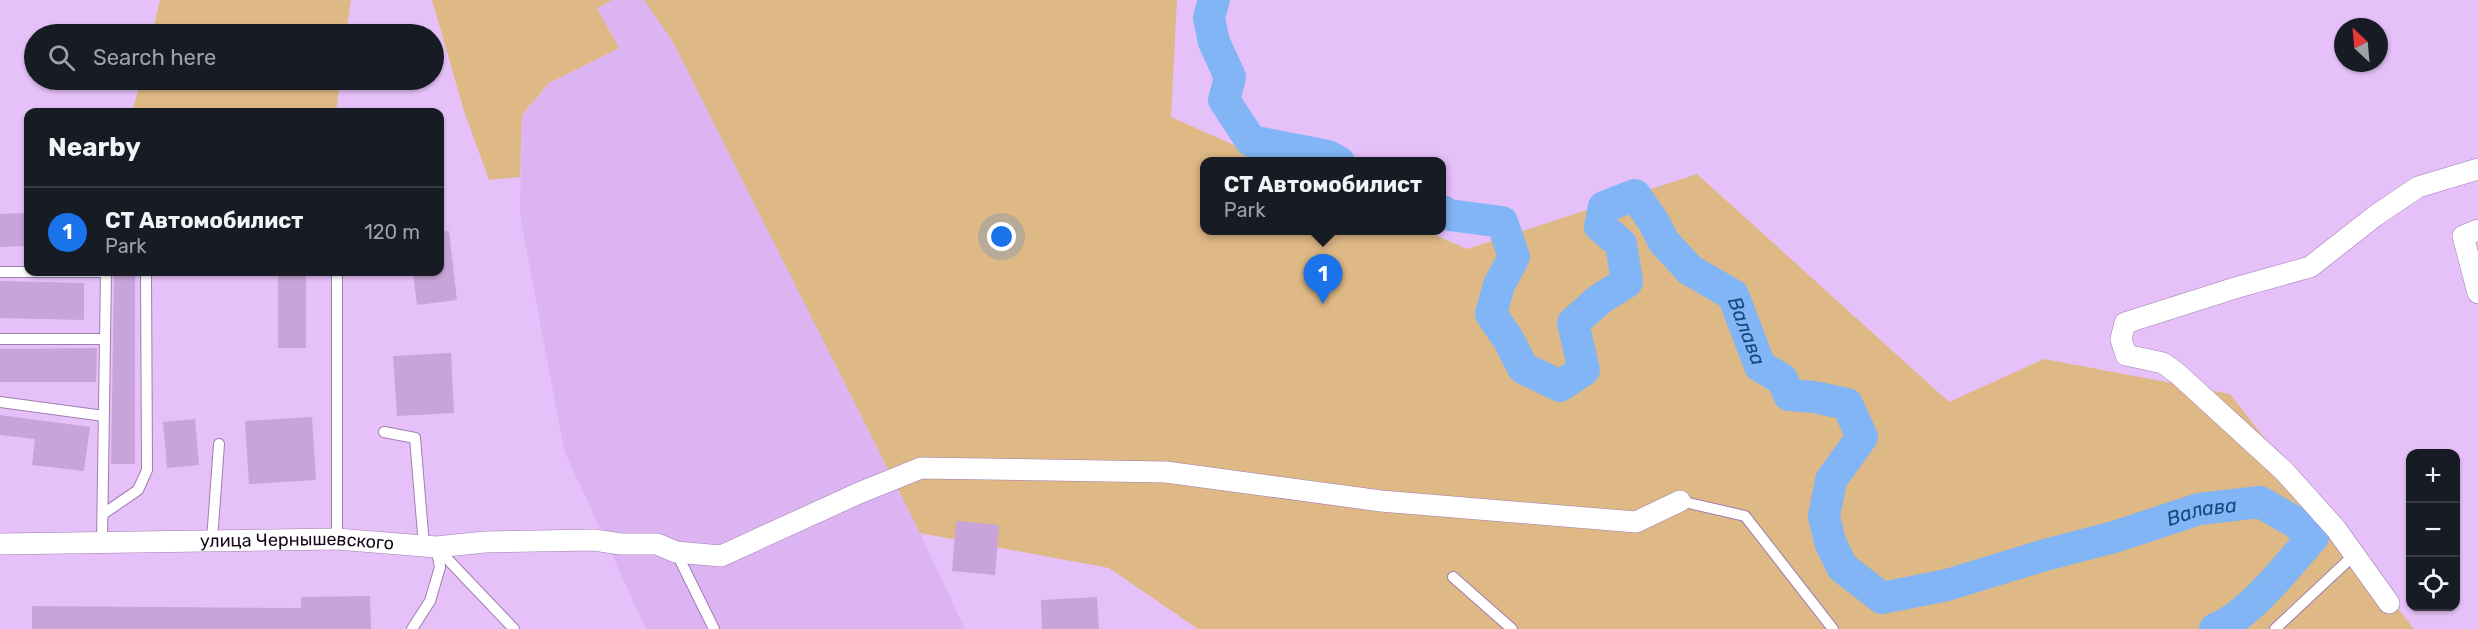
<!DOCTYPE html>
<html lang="en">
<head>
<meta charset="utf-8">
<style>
	:root { --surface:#171b24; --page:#242831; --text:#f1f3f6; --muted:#9ea1a6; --line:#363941; --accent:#1a73e8 }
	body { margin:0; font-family:Rubik,sans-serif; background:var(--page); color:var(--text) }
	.controls { position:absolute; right:18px; bottom:18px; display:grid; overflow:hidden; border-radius:12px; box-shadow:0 2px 4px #0004 }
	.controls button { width:54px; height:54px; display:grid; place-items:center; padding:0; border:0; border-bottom:2px solid var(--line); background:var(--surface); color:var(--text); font:30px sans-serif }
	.compass { position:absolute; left:2334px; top:18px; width:54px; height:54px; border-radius:50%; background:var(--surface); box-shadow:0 2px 4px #0004; rotate:334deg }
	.you { position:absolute; left:1002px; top:237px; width:21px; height:21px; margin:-15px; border:4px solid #fff; border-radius:50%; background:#1a73e8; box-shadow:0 0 0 9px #1a73e833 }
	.badge { display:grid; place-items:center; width:39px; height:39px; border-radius:50%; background:var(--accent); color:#fff; font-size:20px; font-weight:700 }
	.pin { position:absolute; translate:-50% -50px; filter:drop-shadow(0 2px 3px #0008) }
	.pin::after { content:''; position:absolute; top:32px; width:21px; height:18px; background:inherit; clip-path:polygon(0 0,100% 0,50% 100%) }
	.popup { position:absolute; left:1200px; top:157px; width:246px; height:78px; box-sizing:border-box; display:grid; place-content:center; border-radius:12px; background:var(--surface); filter:drop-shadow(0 2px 4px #0005); font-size:20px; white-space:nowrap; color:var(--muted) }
	.popup b { font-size:22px; color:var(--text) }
	.popup::after { content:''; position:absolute; left:50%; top:100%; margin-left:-12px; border:12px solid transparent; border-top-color:var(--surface) }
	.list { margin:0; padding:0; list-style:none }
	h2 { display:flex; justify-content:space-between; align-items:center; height:78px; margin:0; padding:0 24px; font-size:26px }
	h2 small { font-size:20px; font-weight:400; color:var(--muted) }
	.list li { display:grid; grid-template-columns:39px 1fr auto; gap:18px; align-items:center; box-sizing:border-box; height:90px; padding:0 24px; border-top:2px solid var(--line) }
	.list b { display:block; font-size:22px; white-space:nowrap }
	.list p { margin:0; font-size:20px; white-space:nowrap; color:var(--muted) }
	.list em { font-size:20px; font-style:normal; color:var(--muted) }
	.icon { flex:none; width:33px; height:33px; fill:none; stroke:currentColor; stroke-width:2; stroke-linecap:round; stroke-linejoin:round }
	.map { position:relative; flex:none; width:2478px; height:629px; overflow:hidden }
	.search { position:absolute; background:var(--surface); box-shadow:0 2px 4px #0004; left:24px; top:24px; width:420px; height:66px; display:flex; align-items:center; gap:15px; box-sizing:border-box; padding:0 21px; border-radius:33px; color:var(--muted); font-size:22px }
	.panel { position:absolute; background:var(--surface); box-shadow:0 2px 4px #0004; left:24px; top:108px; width:420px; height:168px; border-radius:12px }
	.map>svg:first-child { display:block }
	.built { fill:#ddb4f2 }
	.green { fill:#dfb985 }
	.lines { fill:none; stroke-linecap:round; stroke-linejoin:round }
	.river { stroke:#81b5f6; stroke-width:32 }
	.building { fill:#c8a4da }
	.service-casing { stroke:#a07db1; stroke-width:12 }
	.minor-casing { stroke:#a07db1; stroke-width:22 }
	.service { stroke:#fff; stroke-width:10 }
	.minor { stroke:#fff; stroke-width:21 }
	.labels { text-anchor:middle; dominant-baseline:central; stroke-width:5; stroke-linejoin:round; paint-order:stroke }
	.street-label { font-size:18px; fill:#14071a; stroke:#f8edfe }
	.water-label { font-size:20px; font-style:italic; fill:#154983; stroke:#f8edfe }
</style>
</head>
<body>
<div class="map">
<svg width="2478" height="629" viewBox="0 0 2478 629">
	<rect width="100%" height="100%" fill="#e6c1f9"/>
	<!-- built -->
	<path class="built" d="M613,0H644L673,42L920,533L965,629H646L564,450L520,215L522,116L549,83L619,48L597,8Z"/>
	<!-- green -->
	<path class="green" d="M160,0H351L346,34H152Z
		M432,0H613L597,8L619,48L549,83L522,115L520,177L489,180L464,111Z
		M644,0H1177L1171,117L1270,161L1204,162V230L1426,231L1467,249L1697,174L1949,402L2044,359L2230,394L2414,629H1198L1109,568L920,533L673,42Z
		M141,80H340L336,112H132Z"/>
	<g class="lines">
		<!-- river -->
		<g class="river">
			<path d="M1214,0L1209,18L1214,42L1230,77L1224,100L1251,141L1328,156L1339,162"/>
			<path id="s1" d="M1442,211L1449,215L1502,222L1514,257L1499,285L1491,314L1508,339L1523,368L1560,386L1584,370L1573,323L1600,299L1627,282L1621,244L1600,226L1604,207L1635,195L1653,221L1664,242L1690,270L1733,295L1760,366L1782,379L1789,395L1814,397L1847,404L1862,437L1831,480L1824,516L1830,542L1842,567L1882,598L1947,585L2045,555L2114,537L2199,509L2260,502L2295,522L2313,537C2288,565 2249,616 2215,629"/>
		</g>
	</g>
	<!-- building -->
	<path class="building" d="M28,213V246L0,247V214Z
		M449,231L457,300L417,305L413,272H440V232Z
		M114,272H135V464H111Z
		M278,272H306V348H278Z
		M0,281L84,283V320L0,318Z
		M97,348L96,382H0V349Z
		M451,353L454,413L397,416L393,356Z
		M0,415L90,427L84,471L32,465L35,439L0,435Z
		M312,417L316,480L249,484L245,421Z
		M195,419L199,465L167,468L163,422Z
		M956,521L999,525L995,575L952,571Z
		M370,596L371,629H32V606L301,608V597Z
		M1097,597L1099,629H1042L1041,600Z"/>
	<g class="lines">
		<!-- service casing -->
		<g class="service-casing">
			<path id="service" d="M0,272H106
				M337,272V539
				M0,339H105
				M0,402L104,416
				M384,432L415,438L424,546
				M1680,501L1745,516L1833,629
				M103,514L138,490L147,470L146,272
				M212,540L219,444
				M102,542L106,272
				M436,547L514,629
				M676,552L714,629
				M1453,577L1512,629
				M412,629L430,601L440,567L436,547
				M2275,629L2354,555"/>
		</g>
		<!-- minor casing -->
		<g class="minor-casing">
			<g id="minor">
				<path d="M2478,230L2463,236L2478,293"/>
				<path id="s2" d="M0,544L337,539L436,547L485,542L594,540L621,544H657L676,552L721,556L859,493L921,468L1166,472L1381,501L1636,522L1680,501"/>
				<path d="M2389,603L2336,529L2284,471L2178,374L2163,363L2126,355L2121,339L2125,323L2235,288L2310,267L2375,216L2418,187L2478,169"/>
			</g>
		</g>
		<!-- service -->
		<use href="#service" class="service"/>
		<!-- minor -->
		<use href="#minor" class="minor"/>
	</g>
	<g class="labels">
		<!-- street labels -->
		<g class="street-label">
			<text stroke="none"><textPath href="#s2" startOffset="297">улица Чернышевского</textPath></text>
		</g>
		<!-- water labels -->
		<g class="water-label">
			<text stroke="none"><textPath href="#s1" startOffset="710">Валава</textPath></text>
			<text stroke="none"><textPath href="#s1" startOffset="1412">Валава</textPath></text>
		</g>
	</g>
</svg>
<div class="controls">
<button>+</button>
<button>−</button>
<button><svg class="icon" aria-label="locate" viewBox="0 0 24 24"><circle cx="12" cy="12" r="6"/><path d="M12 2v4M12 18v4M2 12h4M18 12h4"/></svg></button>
</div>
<svg class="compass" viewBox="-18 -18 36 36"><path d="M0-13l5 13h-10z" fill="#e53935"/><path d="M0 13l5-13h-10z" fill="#9ea1a6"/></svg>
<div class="you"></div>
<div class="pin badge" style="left:1323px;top:304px">1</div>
<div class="popup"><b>СТ Автомобилист</b>Park</div>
<div class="search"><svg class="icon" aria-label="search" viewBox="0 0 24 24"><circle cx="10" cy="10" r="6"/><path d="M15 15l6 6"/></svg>Search here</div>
<section class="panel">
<h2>Nearby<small></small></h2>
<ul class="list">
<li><span class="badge">1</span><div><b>СТ Автомобилист</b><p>Park</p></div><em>120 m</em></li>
</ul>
</section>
</div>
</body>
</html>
